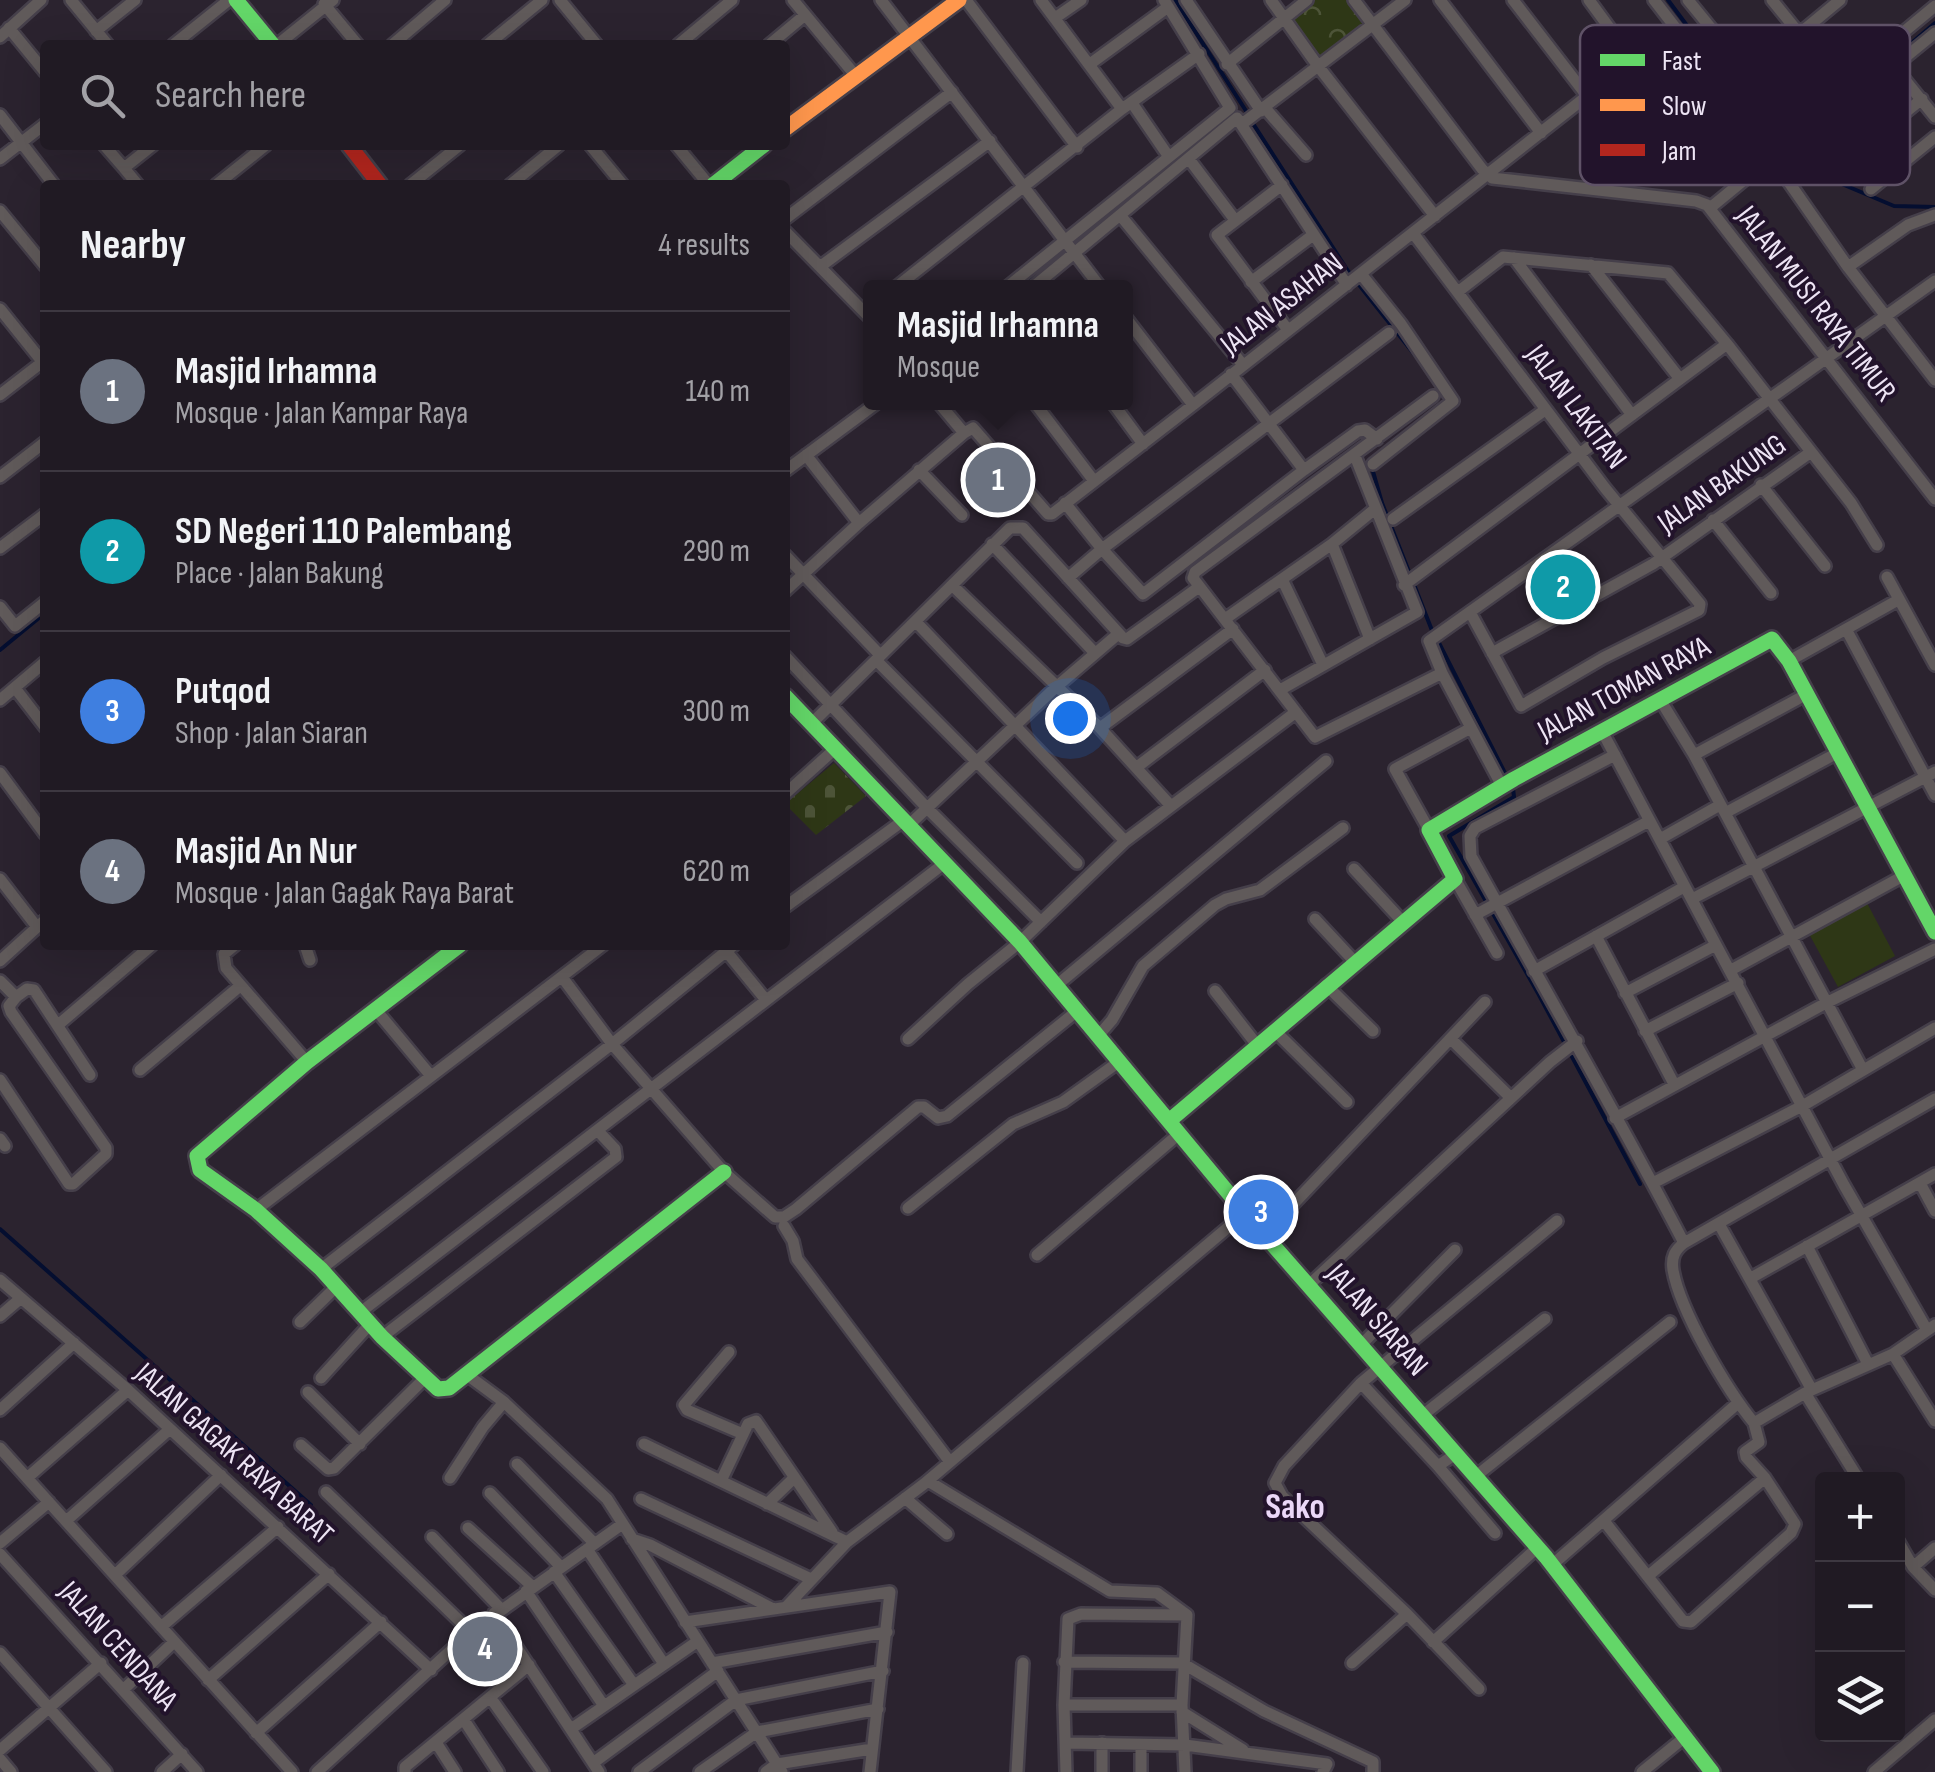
<!DOCTYPE html>
<html lang="en">
<head>
<meta charset="utf-8">
<style>
	:root { --surface:#201a23; --page:#2d2730; --text:#f1f3f6; --muted:#a2a1a6; --line:#3d3841; --accent:#a9a0af }
	body { margin:0; font-family:"Sofia Sans Condensed",sans-serif; background:var(--page); color:var(--text) }
	.controls { position:absolute; right:30px; bottom:30px; display:grid; overflow:hidden; border-radius:10px; box-shadow:0 10px 40px #0002 }
	.controls button { width:90px; height:90px; display:grid; place-items:center; padding:0; border:0; border-bottom:2px solid var(--line); background:var(--surface); color:var(--text); font:50px sans-serif }
	.you { position:absolute; left:1070px; top:718px; width:35px; height:35px; margin:-25px; border:8px solid #fff; border-radius:50%; background:#1a73e8; box-shadow:0 0 0 15px #1a73e833 }
	.badge { display:grid; place-items:center; width:65px; height:65px; border-radius:50%; background:var(--accent); color:#fff; font-size:32px; font-weight:700 }
	.pin { position:absolute; translate:-50% -50%; border:5px solid #fff; box-shadow:0 2px 10px #0006 }
	.popup { position:absolute; left:863px; top:280px; width:270px; height:130px; box-sizing:border-box; display:grid; place-content:center; border-radius:10px; background:var(--surface); filter:drop-shadow(0 2px 8px #0005); font-size:32px; white-space:nowrap; color:var(--muted) }
	.popup b { font-size:38px; color:var(--text) }
	.popup::after { content:''; position:absolute; left:50%; top:100%; margin-left:-20px; border:20px solid transparent; border-top-color:var(--surface) }
	.list { margin:0; padding:0; list-style:none }
	h2 { display:flex; justify-content:space-between; align-items:center; height:130px; margin:0; padding:0 40px; font-size:42px }
	h2 small { font-size:32px; font-weight:400; color:var(--muted) }
	.list li { display:grid; grid-template-columns:65px 1fr auto; gap:30px; align-items:center; box-sizing:border-box; height:160px; padding:0 40px; border-top:2px solid var(--line) }
	.list b { display:block; font-size:38px; white-space:nowrap }
	.list p { margin:0; font-size:32px; white-space:nowrap; color:var(--muted) }
	.list em { font-size:32px; font-style:normal; color:var(--muted) }
	.icon { flex:none; width:55px; height:55px; fill:none; stroke:currentColor; stroke-width:2; stroke-linecap:round; stroke-linejoin:round }
	.map { position:relative; flex:none; width:1935px; height:1772px; overflow:hidden }
	.search { position:absolute; background:var(--surface); box-shadow:0 10px 40px #0002; left:40px; top:40px; width:750px; height:110px; display:flex; align-items:center; gap:25px; box-sizing:border-box; padding:0 35px; border-radius:10px; color:var(--muted); font-size:38px }
	.panel { position:absolute; background:var(--surface); box-shadow:0 10px 40px #0002; left:40px; top:180px; width:750px; height:770px; border-radius:10px }
	.map>svg:first-child { display:block }
	.grass { fill:#2e3716 }
	.cemetery { fill:url(#cemetery-stones) }
	.park { fill:url(#park-crowns) }
	.lines { fill:none; stroke-linecap:round; stroke-linejoin:round }
	.stream { stroke:#040e30; stroke-width:4 }
	.street-casing { stroke:#453f4a; stroke-width:16 }
	.fast-casing { stroke:#453f4a; stroke-width:20 }
	.slow-casing { stroke:#453f4a; stroke-width:20 }
	.jam-casing { stroke:#453f4a; stroke-width:20 }
	.street { stroke:#605a5a; stroke-width:11 }
	.fast { stroke:#63d668; stroke-width:15 }
	.slow { stroke:#ff974d; stroke-width:15 }
	.jam { stroke:#b3261e; stroke-width:15 }
	.labels { text-anchor:middle; dominant-baseline:central; stroke-width:8; stroke-linejoin:round; paint-order:stroke }
	.street-label { font-size:30px; fill:#ede4f4; stroke:#22132b }
	.quarter-label { font-size:35px; font-weight:bold; fill:#ebd8f8; stroke:#22132b }
	.key { fill:#22132b; stroke:#5f5267; stroke-width:2.5 }
	.key-label { font-size:28px; fill:#ede4f4 }
</style>
</head>
<body>
<div class="map">
<svg width="1935" height="1772" viewBox="0 0 1935 1772">
	<defs>
		<pattern id="cemetery-stones" width="16" height="16" patternUnits="userSpaceOnUse" patternTransform="scale(2.5)"><rect width="16" height="16" fill="#2e3716"/><path d="M2 7V4a2 2 0 0 1 4 0v3zM10 15v-3a2 2 0 0 1 4 0v3z" fill="#4d5438"/></pattern>
		<pattern id="park-crowns" width="20" height="18" patternUnits="userSpaceOnUse" patternTransform="scale(2.5)"><rect width="20" height="18" fill="#2e3716"/><path d="M2 6a3 3 0 1 1 6 0M12 15a3 3 0 1 1 6 0" fill="none" stroke="#4d5438"/></pattern>
	</defs>
	<rect width="100%" height="100%" fill="#2b232f"/>
	<!-- grass -->
	<path class="grass" d="M1867,903L1895,956L1838,987L1808,932Z"/>
	<!-- cemetery -->
	<path class="cemetery" d="M834,763L866,796L816,835L785,804Z"/>
	<!-- park -->
	<path class="park" d="M1314,0H1347L1367,24L1323,60L1291,19Z"/>
	<g class="lines">
		<!-- stream -->
		<path class="stream" d="M1175,0L1248,114
			M1668,0L1785,157L1821,176
			M1862,85L1935,23
			M1252,122L1348,271L1422,364
			M1830,179L1894,206L1935,207
			M1075,244L1107,219
			M1021,288L1032,279
			M1372,468L1382,503L1433,633
			M1438,641L1508,779
			M0,650L45,613
			M1513,788L1514,797L1449,836L1539,995L1640,1184
			M0,1229L311,1505"/>
		<!-- street casing -->
		<g class="street-casing">
			<path id="street" d="M71,0L108,45
				M560,0L597,45
				M793,0L855,75
				M881,0L1101,288
				M966,0L1077,147
				M1041,0L1122,109
				M1186,0L1261,111
				M1271,0L1318,66L1435,216
				M1354,0L1482,169L1492,178L1696,201L1707,205L1935,499
				M1440,0L1541,133
				M1513,0L1587,96
				M1589,0L1633,60
				M1654,0L1733,102L1848,267L1935,380
				M1688,0L1803,141
				M1772,0L1841,85
				M324,4L358,45
				M1055,18L1081,0
				M9,28L45,72
				M96,31L135,0
				M1799,34L1840,0
				M0,37L41,0
				M173,45L229,0
				M277,45L333,0
				M392,45L445,0
				M487,45L542,0
				M678,45L732,0
				M769,45L805,15
				M1090,64L1168,7
				M1227,64L1307,0
				M1893,65L1935,117
				M1625,66L1681,137L1696,131L1733,102
				M1132,103L1169,157
				M1265,108L1306,155
				M0,115L54,185
				M1242,124L1405,0
				M1799,144L1935,33
				M104,145L124,168
				M590,145L623,185
				M676,145L709,185
				M1765,147L1935,6
				M0,159L45,124
				M1189,159L1235,220
				M1826,176L1922,99
				M138,185L124,168L153,145
				M216,185L266,145
				M410,185L460,145
				M510,185L559,145
				M1282,185L1217,235L1288,330
				M1871,189L1935,137
				M1710,208L1772,157
				M0,211L45,266
				M1120,215L1243,365
				M785,219L952,92
				M785,231L870,318
				M1413,233L1605,488L1700,604L1699,610L1603,658L1521,706L1470,612
				M1514,258L1632,415
				M1591,265L1680,379
				M821,266L990,141
				M1848,267L1908,225L1935,215
				M1361,274L1401,324L1453,401L1373,464
				M1251,282L1313,235
				M895,288L1122,109L1199,54
				M1006,288L1230,108L1164,0
				M1032,288L1237,118L1347,285
				M1459,291L1503,257L1668,273L1727,344L1851,503L1877,545
				M0,309L45,365
				M1126,318L1193,405L1674,28
				M1231,374L1304,470L1143,594L1102,549L1389,333
				M0,395L45,360
				M1433,396L1195,572L1193,578L1315,737L1442,673
				M1034,402L1094,481
				M1112,402L1143,444
				M964,433L973,428L1048,514H1052L1193,405
				M919,470L962,515
				M1304,470L1358,431L1365,430L1377,439
				M785,471L878,402
				M0,477L45,442
				M1761,485L1825,566
				M1065,503L1102,549L1068,578
				M1393,519L1545,410
				M1713,520L1771,593
				M859,523L964,433L938,402
				M992,544L1094,652
				M1332,544L1370,639
				M0,548L45,514
				M785,555L880,655
				M1887,577L1935,665
				M1282,579L1323,665
				M1404,585L1727,344
				M953,586L1100,728L1171,806
				M785,591L859,523L806,455
				M0,607L15,626L45,602
				M1225,619L1332,544L1375,509
				M917,623L1125,841
				M1846,629L1935,795
				M1492,653L1653,564L1811,452
				M785,656L927,808L1041,922
				M876,660L1077,863
				M1789,661L1898,600
				M15,688L45,727
				M1280,690L1417,612L1355,456
				M0,700L45,662
				M1661,701L1694,755L1863,1070
				M811,724L1010,528H1023L1123,638L1127,639L1199,587
				M1100,728L1233,629
				M1603,733L1844,1185L1927,1330
				M1615,755L1475,828L1470,836L1471,856C1542,985 1616,1112 1684,1243
				M1694,755L1807,694
				M1137,767L1265,670
				M0,773L45,834
				M1502,786L1442,673L1429,641L1935,281
				M785,794L836,748
				M1725,813L1839,752
				M909,825L1055,688L1117,635
				M1429,830L1395,769L1471,728
				M1660,839L1720,805
				M1354,869L1402,921
				M0,879L37,927
				M1455,879L1497,953
				M1692,899L1935,772
				M785,907L904,820
				M1475,915L1649,821
				M1315,919L1354,961
				M1596,936L1674,1084
				M235,945L224,954L226,968L307,1062
				M305,945L310,960
				M726,951L766,1000
				M0,961L45,920
				M1731,970L1905,875
				M1534,971L1684,887
				M562,977L612,1044L724,1172L775,1217H784L796,1209L918,1107H924L938,1118L947,1116L1077,1011
				M0,981L16,997L9,1006L11,1012L106,1148V1154L73,1184H69L0,1080
				M1057,985L1326,761
				M1326,985L1373,1031
				M1215,991L1257,1045
				M1625,993L1716,945
				M16,997L27,989L34,990L90,1075
				M376,1010L431,1076
				M58,1025L152,945
				M1275,1031L1347,1102
				M1645,1031L1738,983
				M1099,1035L1112,1020L1143,966L1215,905L1226,899L1260,890L1343,828
				M908,1039L968,984L1020,942L1125,841L1296,712
				M1451,1039L1511,1098
				M140,1070L240,986
				M1935,1099L1684,1243C1675,1250 1671,1257 1673,1270C1680,1311 1727,1390 1754,1423L1805,1393L1893,1354L1935,1325
				M1615,1118L1826,1003L1935,949
				M0,1139L5,1146
				M1653,1183L1804,1105L1935,1028
				M1920,1183L1935,1211
				M908,1208L1013,1124L1063,1102L1120,1061
				M256,1210L603,945
				M1719,1224L1812,1390
				M784,1226L793,1241L797,1259L950,1462
				M1266,1233L1485,1002
				M1807,1246L1868,1364
				M1037,1255L1180,1133
				M321,1269L612,1044L734,945
				M1751,1278L1935,1174
				M0,1280L128,1390L431,1670
				M1310,1284L1550,1062L1577,1041
				M362,1311L946,862
				M0,1316L21,1298
				M300,1322L337,1286
				M382,1337L616,1157L615,1149L598,1131
				M1362,1344L1455,1250
				M729,1352L684,1405L687,1410L743,1434
				M1893,1354L1935,1421
				M466,1374L504,1402L607,1499L782,1772
				M321,1378L371,1323
				M1361,1383L1557,1221
				M308,1392L360,1444
				M1805,1393L1859,1480
				M0,1410L74,1343
				M1423,1415L1545,1319
				M644,1444L847,1542
				M301,1445L328,1469L334,1468L426,1377
				M0,1448L292,1772
				M1457,1453L1438,1466L1361,1383L1284,1466L1275,1483L1282,1496L1407,1614L1479,1689
				M517,1464L594,1543
				M1438,1466L1495,1533
				M1476,1476L1670,1322
				M27,1478L128,1390
				M450,1478L483,1427L504,1402
				M721,1481L748,1424L756,1421L832,1532
				M928,1481L1110,1591L1157,1593L1187,1615
				M326,1492L471,1632
				M490,1493L561,1567
				M905,1498L947,1534
				M641,1499L811,1579
				M767,1504L794,1478
				M66,1521L170,1429
				M1604,1521L1683,1621L1691,1622L1791,1533L1795,1524L1765,1478L1746,1457L1745,1452L1759,1442L1754,1423
				M468,1528L533,1587
				M432,1537L501,1609
				M632,1539L650,1545L773,1609
				M1898,1541L1913,1567L1935,1590
				M0,1543L49,1502
				M587,1549L664,1664
				M0,1554L197,1772
				M1552,1565L1738,1403
				M1913,1567L1935,1548
				M554,1572L634,1685
				M115,1575L221,1475
				M1648,1576L1765,1478
				M526,1591L604,1706
				M787,1606L847,1542L924,1484L1245,1213
				M494,1613L599,1772
				M685,1622L890,1592L870,1772
				M161,1627L278,1527
				M1433,1642L1538,1547
				M0,1653L106,1772
				M1064,1662L1182,1663L1264,1711L1373,1762V1772
				M712,1663L887,1632
				M1352,1663L1407,1614
				M208,1680L329,1574
				M124,1689L174,1642
				M490,1697L543,1772
				M1064,1705H1182
				M1182,1712L1243,1750
				M464,1720L498,1772
				M571,1729L698,1641
				M256,1733L381,1622
				M1067,1743L1185,1745L1327,1764L1323,1772
				M1102,1743V1772
				M437,1744L455,1772
				M1141,1745V1772
				M0,1750L101,1663
				M0,1759L11,1772
				M593,1763L718,1671
				M162,1772L182,1754
				M317,1772L471,1632L621,1525
				M405,1772V1767L529,1665
				M639,1772L736,1700L883,1671
				M700,1772L757,1732L878,1709
				M766,1772L777,1764L872,1749
				M1017,1772L1023,1663
				M1066,1772L1064,1705L1068,1619L1081,1614L1187,1615
				M1185,1772L1182,1705L1187,1615
				M1642,1772L1685,1737
				M1874,1772L1935,1720"/>
		</g>
		<!-- fast casing -->
		<g class="fast-casing">
			<path id="fast" d="M236,0L273,45
				M713,185L764,145
				M785,696L1020,942L1245,1213L1546,1557L1712,1772
				M460,945L307,1062L197,1156L200,1170L256,1210L321,1269L382,1337L438,1389L449,1388L724,1172
				M1169,1121L1455,879L1429,830L1514,779L1772,639L1789,661L1935,932"/>
		</g>
		<!-- slow casing -->
		<g class="slow-casing">
			<path id="slow" d="M785,129L959,0"/>
		</g>
		<!-- jam casing -->
		<g class="jam-casing">
			<path id="jam" d="M349,145L380,185"/>
		</g>
		<!-- street -->
		<use href="#street" class="street"/>
		<!-- fast -->
		<use href="#fast" class="fast"/>
		<!-- slow -->
		<use href="#slow" class="slow"/>
		<!-- jam -->
		<use href="#jam" class="jam"/>
	</g>
	<g class="labels">
		<!-- street labels -->
		<g class="street-label">
			<text transform="translate(1282 304) rotate(-38)">JALAN ASAHAN</text>
			<text transform="translate(1816 304) rotate(52)">JALAN MUSI RAYA TIMUR</text>
			<text transform="translate(1576 407) rotate(53)">JALAN LAKITAN</text>
			<text transform="translate(1722 484) rotate(-35)">JALAN BAKUNG</text>
			<text transform="translate(1624 689) rotate(-28)">JALAN TOMAN RAYA</text>
			<text transform="translate(1377 1320) rotate(49)">JALAN SIARAN</text>
			<text transform="translate(234 1454) rotate(42)">JALAN GAGAK RAYA BARAT</text>
			<text transform="translate(118 1646) rotate(48)">JALAN CENDANA</text>
		</g>
		<!-- quarter labels -->
		<g class="quarter-label">
			<text x="1295" y="1507">Sako</text>
		</g>
	</g>
	<!-- legend -->
	<rect x="1580" y="25" width="330" height="160" rx="15" class="key"/>
	<rect x="1600" y="54" width="45" height="12" fill="#63d668"/>
	<rect x="1600" y="99" width="45" height="12" fill="#ff974d"/>
	<rect x="1600" y="144" width="45" height="12" fill="#b3261e"/>
	<g class="key-label">
		<text x="1662" y="70">Fast</text>
		<text x="1662" y="115">Slow</text>
		<text x="1662" y="160">Jam</text>
	</g>
</svg>
<div class="controls">
<button>+</button>
<button>−</button>
<button><svg class="icon" aria-label="layers" viewBox="0 0 24 24"><path d="M12 4l9 5-9 5-9-5zM3 14l9 5 9-5"/></svg></button>
</div>
<div class="you"></div>
<div class="pin badge" style="left:998px;top:480px;background:#6b7280">1</div>
<div class="popup"><b>Masjid Irhamna</b>Mosque</div>
<div class="pin badge" style="left:1563px;top:587px;background:#0f9aa8">2</div>
<div class="pin badge" style="left:1261px;top:1212px;background:#3f7fe0">3</div>
<div class="pin badge" style="left:485px;top:1649px;background:#6b7280">4</div>
<div class="search"><svg class="icon" aria-label="search" viewBox="0 0 24 24"><circle cx="10" cy="10" r="6"/><path d="M15 15l6 6"/></svg>Search here</div>
<section class="panel">
<h2>Nearby<small>4 results</small></h2>
<ul class="list">
<li><span class="badge" style="background:#6b7280">1</span><div><b>Masjid Irhamna</b><p>Mosque · Jalan Kampar Raya</p></div><em>140 m</em></li>
<li><span class="badge" style="background:#0f9aa8">2</span><div><b>SD Negeri 110 Palembang</b><p>Place · Jalan Bakung</p></div><em>290 m</em></li>
<li><span class="badge" style="background:#3f7fe0">3</span><div><b>Putqod</b><p>Shop · Jalan Siaran</p></div><em>300 m</em></li>
<li><span class="badge" style="background:#6b7280">4</span><div><b>Masjid An Nur</b><p>Mosque · Jalan Gagak Raya Barat</p></div><em>620 m</em></li>
</ul>
</section>
</div>
</body>
</html>
